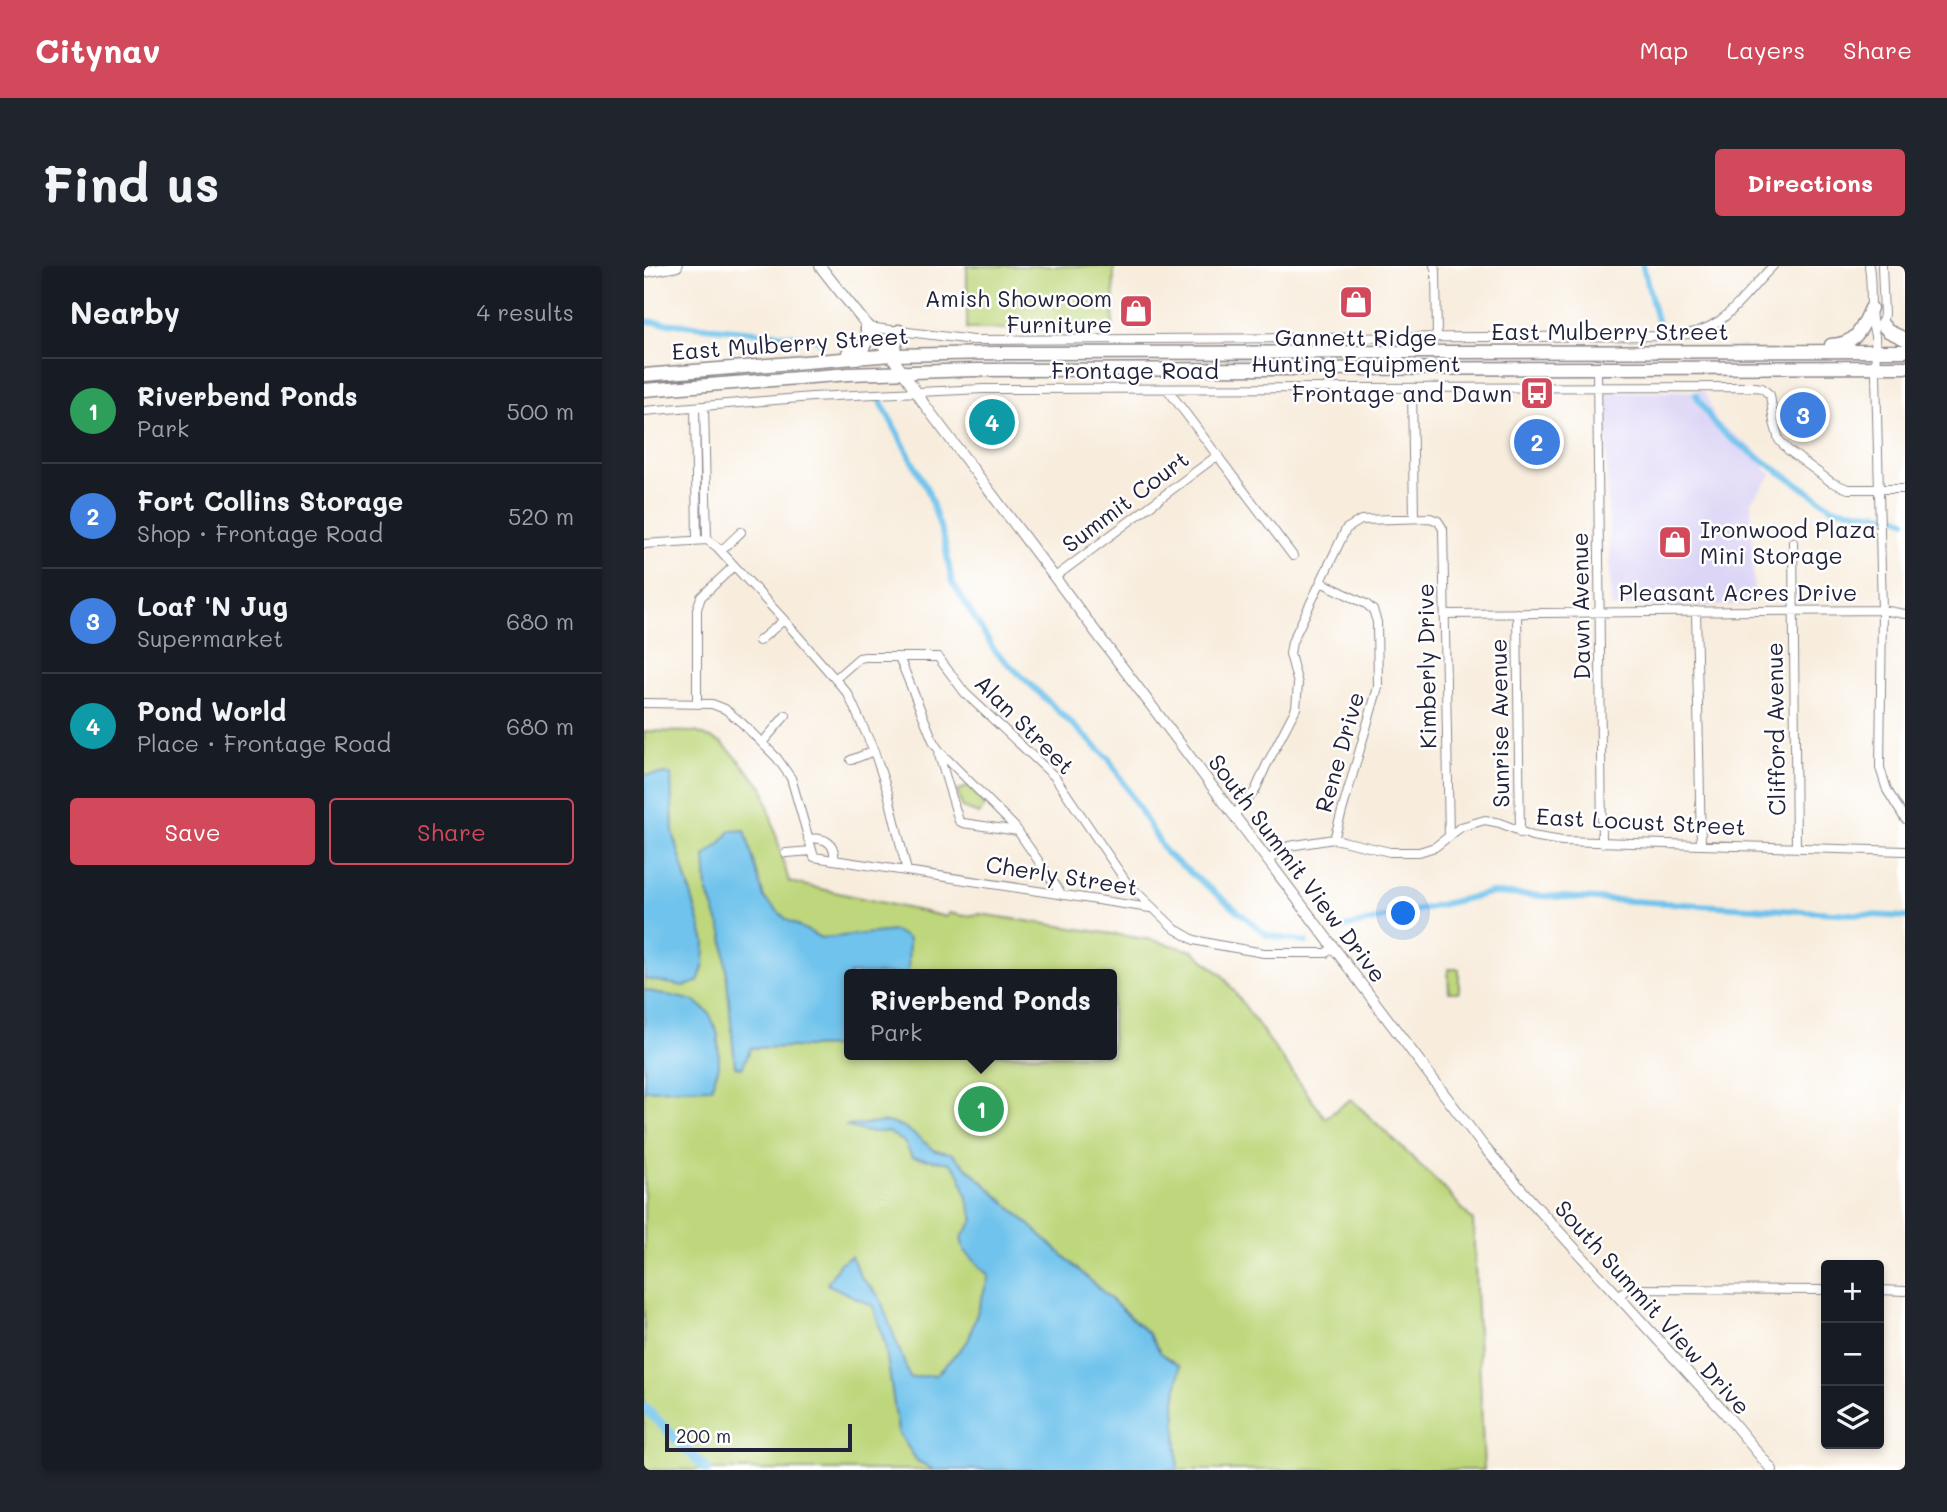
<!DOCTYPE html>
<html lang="en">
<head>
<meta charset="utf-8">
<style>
	:root { --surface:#171b24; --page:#20242c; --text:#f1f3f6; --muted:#9ea1a6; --line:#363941; --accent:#d1495b }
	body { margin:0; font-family:Mali,sans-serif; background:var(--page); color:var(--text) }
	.controls { position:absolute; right:21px; bottom:21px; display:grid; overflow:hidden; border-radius:7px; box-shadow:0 4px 10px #0003 }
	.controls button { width:63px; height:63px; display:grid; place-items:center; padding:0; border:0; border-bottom:2px solid var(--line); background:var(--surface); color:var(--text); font:35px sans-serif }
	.scale { position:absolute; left:21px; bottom:18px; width:187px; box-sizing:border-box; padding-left:7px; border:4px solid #22223b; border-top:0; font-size:19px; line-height:24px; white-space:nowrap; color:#22223b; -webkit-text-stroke:5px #fff; paint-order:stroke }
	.you { position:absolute; left:760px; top:648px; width:24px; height:24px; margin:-18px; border:5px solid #fff; border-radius:50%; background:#1a73e8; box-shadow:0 0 0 10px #1a73e833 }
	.badge { display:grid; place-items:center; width:46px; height:46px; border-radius:50%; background:var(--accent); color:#fff; font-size:23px; font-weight:700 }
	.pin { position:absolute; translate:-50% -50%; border:4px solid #fff; box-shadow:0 2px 7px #0006 }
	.popup { position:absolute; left:200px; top:703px; width:273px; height:91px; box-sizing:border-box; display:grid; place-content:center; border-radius:7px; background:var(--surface); filter:drop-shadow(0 2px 5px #0005); font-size:23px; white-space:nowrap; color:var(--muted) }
	.popup b { font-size:26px; color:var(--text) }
	.popup::after { content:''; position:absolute; left:50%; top:100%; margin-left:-14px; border:14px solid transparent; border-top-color:var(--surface) }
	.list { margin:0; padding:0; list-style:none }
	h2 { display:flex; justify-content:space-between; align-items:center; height:91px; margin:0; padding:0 28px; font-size:30px }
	h2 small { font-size:23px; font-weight:400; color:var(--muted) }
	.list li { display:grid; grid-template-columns:46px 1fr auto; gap:21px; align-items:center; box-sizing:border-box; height:105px; padding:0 28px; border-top:2px solid var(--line) }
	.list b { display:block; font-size:26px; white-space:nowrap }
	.list p { margin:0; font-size:23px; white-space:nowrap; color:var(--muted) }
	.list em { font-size:23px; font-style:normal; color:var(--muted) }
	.actions { display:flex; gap:14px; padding:21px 28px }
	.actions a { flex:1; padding:16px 0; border:2px solid var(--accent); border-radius:7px; text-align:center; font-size:24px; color:var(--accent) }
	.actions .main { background:var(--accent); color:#fff }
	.icon { flex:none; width:38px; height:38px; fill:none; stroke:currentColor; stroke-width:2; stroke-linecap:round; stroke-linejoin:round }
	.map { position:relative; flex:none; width:1261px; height:1204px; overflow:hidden; border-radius:7px }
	header { display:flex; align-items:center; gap:42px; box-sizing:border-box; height:98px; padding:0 35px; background:var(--accent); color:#fff }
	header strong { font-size:33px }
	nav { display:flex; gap:38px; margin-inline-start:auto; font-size:24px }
	.intro { display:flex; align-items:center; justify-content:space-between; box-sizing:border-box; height:168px; padding:0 42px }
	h1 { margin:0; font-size:49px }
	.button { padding:18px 32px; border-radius:7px; background:var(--accent); color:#fff; font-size:24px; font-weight:700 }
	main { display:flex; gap:42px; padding:0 42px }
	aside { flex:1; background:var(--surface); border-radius:7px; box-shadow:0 4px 10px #0003 }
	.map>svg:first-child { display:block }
	.built { fill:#ddd5f6 }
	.green { fill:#bed77c; stroke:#707c5c; stroke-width:2; fill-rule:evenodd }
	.water { fill:#70c3ec; stroke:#497294; stroke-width:2 }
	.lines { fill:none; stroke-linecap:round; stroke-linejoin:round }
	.canal { stroke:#70c3ec; stroke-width:6 }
	.river { stroke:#70c3ec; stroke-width:10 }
	.minor-casing { stroke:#8d888c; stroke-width:10 }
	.tertiary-casing { stroke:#8d888c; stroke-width:12 }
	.trunk-casing { stroke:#8d888c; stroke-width:15 }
	.minor { stroke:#fff; stroke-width:8 }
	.tertiary { stroke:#fff; stroke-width:10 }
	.trunk { stroke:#fff; stroke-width:12 }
	.labels { text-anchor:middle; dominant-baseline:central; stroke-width:5; stroke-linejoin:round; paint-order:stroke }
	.poi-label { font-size:23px; fill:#22223b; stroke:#fff; text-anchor:end }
	.street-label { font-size:23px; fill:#22223b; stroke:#fff }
</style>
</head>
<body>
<header>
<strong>Citynav</strong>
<nav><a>Map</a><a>Layers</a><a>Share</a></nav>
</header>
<div class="intro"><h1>Find us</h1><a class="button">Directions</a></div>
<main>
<aside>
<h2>Nearby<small>4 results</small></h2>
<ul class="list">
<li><span class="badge" style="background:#2e9e5b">1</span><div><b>Riverbend Ponds</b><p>Park</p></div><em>500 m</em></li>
<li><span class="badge" style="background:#3f7fe0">2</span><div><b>Fort Collins Storage</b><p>Shop · Frontage Road</p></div><em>520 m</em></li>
<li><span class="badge" style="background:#3f7fe0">3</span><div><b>Loaf 'N Jug</b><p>Supermarket</p></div><em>680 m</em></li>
<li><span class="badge" style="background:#0f9aa8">4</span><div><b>Pond World</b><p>Place · Frontage Road</p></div><em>680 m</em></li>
</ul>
<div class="actions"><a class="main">Save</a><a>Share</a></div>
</aside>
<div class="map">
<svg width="1261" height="1204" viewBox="0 0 1261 1204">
	<rect width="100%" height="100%" fill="#fff"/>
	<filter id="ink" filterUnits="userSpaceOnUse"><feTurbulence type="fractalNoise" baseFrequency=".0143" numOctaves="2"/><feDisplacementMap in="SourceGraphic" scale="14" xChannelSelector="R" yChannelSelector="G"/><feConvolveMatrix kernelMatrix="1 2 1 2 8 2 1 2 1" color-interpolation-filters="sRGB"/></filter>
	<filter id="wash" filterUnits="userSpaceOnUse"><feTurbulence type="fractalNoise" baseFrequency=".00686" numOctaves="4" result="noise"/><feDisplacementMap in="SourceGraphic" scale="28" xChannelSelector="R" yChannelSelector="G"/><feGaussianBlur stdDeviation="1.57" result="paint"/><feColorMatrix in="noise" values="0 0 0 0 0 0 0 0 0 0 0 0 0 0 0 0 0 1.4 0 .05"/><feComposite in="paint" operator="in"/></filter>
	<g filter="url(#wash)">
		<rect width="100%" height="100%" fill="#f8eddd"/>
		<!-- built -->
		<path class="built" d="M1060,125L1073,156L1121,191V204L1128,209L1107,235L1110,339L967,341L961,127Z"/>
		<!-- green -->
		<path class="green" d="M323,0H470L469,63H323Z
			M0,465L52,466L77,476L89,488L119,522L145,616L303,651L304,647L321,650L336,648L508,674L549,685L579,710L681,852L707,833L798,920L829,955L840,1204H0ZM206,708H468V789H206Z
			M325,520L341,540L335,548L318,542L313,525Z
			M804,703H815V726H805Z"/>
		<!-- water -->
		<path class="water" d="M27,508L29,566L61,676L60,698L54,716L40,720L0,713V509Z
			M101,564L120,632L143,654L177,672L251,665L265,673L264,708H206V780L107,782L98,802L91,800L79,669L63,624L61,590L76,578L86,565Z
			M0,724L51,735L65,747L74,768L75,800L67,822L0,824Z
			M243,856L260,861L292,885L307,887L505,1068L517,1087L536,1101L531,1136L534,1204H290L273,1195L254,1166L241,1078L229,1040L183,1018L196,997L207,990L217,1011L235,1030L266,1112L292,1109L324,1075L345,1010L320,984L317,972L330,954L315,907L306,897L268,891L260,876L244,866H223L201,860Z"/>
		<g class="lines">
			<!-- canal -->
			<path class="canal" d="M999,0L1016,66
				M0,55L171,72L179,78
				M1052,129L1068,155L1083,170L1189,242L1251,250L1261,254
				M236,134L284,225L300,273L308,316L351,385L465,493L522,587L623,669L662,676
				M697,662L846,627L1261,651"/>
			<!-- river -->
			<path class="river" d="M0,1141L63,1204"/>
		</g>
	</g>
	<g filter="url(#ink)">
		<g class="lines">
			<!-- minor casing -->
			<g class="minor-casing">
				<path id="minor" d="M790,0L792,5L793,72
					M1225,0C1229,23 1224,48 1231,69L1238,344L1236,502L1243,524L1261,553
					M223,61L329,74L1030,70C1082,66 1095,33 1129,0
					M1237,61L1240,48L1238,0
					M953,103L958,577
					M768,123L770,252
					M524,124L649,290
					M60,140L63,274
					M51,141L53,274
					M0,145L168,131L339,123L1111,121L1118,122L1126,129L1130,156L1135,174L1144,184L1187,216L1204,223H1261
					M1149,276L1152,581
					M0,278L63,274L73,281L140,354L204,428L230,485L244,527L263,605
					M77,285L97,266
					M411,311L574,189
					M677,316L722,338L729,344L733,356L734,421L690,573
					M1052,345L1057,579
					M873,347L876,567
					M801,348L1238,344L1261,348
					M115,375L140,354
					M255,391L290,477L297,487L371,561L418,629
					M191,413L215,392L221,391H294L321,427L411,511L483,617L531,663L550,674L574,679L620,687H682L690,681
					M0,437L68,438L81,443L98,457L133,492L147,512L170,591L506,642
					M53,437V343L57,331L90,300
					M118,477L142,449
					M295,489L315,555L319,557L374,565
					M207,494L230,485
					M590,549L611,525L622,500L652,442L654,418L646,388L648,376L702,263L717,254L786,252L794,255L799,263L805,571
					M164,573C180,571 192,576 190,594
					M142,587L168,585
					M624,594L645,580L690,573L746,586H775L791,581L817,561L841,554L856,557L888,570L918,575L1261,585
					M1235,1024L1261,1025
					M975,1030L983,1023L1182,1024"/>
			</g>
			<!-- tertiary casing -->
			<g class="tertiary-casing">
				<path id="tertiary" d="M176,0C211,46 250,89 280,138L840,881L888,936L1080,1146L1128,1204
					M0,6L33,0"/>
			</g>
			<!-- trunk casing -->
			<g class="trunk-casing">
				<path id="trunk" d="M1238,58L1244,65L1261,73
					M1187,79C1214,77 1217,64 1227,42
					M204,87L219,82L223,74V61
					M248,89L255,65
					M0,109L248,89L354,87L1261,85
					M0,124L205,108L331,104L1261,101"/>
			</g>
			<!-- minor -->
			<use href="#minor" class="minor"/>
			<!-- tertiary -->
			<use href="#tertiary" class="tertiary"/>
			<!-- trunk -->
			<use href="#trunk" class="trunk"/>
		</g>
	</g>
	<!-- icons -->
	<defs>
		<g id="shop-square" transform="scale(1.75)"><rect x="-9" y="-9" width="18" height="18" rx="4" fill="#d1495b" stroke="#fff"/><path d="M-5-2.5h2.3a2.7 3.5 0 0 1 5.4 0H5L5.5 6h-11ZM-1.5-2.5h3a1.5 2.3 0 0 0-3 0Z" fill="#fff"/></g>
		<g id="bus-square" transform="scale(1.75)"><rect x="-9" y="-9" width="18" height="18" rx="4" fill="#d1495b" stroke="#fff"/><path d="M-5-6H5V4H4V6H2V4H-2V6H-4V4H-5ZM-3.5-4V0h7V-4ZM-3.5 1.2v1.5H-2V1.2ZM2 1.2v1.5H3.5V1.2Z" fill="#fff"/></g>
	</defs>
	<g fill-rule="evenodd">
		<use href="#shop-square" x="712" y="36"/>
		<use href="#shop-square" x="492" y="45"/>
		<use href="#bus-square" x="893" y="127"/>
		<use href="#shop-square" x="1031" y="276"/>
	</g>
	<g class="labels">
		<!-- poi labels -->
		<g class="poi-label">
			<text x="468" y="32">Amish Showroom<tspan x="468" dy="26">Furniture</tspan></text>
			<text x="712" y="71" text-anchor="middle">Gannett Ridge<tspan x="712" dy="26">Hunting Equipment</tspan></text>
			<text x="868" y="127">Frontage and Dawn</text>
			<text x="1056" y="263" text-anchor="start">Ironwood Plaza<tspan x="1056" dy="26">Mini Storage</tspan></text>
		</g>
		<!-- street labels -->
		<g class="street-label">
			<text x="966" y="65">East Mulberry Street</text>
			<text transform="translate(146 77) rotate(-4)">East Mulberry Street</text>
			<text x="491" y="104">Frontage Road</text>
			<text transform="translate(481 235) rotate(-37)">Summit Court</text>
			<text x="1094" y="326">Pleasant Acres Drive</text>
			<text transform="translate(936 340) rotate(-91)">Dawn Avenue</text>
			<text transform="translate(782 400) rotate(-91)">Kimberly Drive</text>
			<text transform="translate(855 457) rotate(-91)">Sunrise Avenue</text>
			<text transform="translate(381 458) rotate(45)">Alan Street</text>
			<text transform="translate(1131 463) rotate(-91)">Clifford Avenue</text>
			<text transform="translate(695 486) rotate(-74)">Rene Drive</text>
			<text transform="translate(997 555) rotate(3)">East Locust Street</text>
			<text transform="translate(654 602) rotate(53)">South Summit View Drive</text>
			<text transform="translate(418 609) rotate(9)">Cherly Street</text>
			<text transform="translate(1009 1041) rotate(48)">South Summit View Drive</text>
		</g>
	</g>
</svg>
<div class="controls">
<button>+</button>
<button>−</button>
<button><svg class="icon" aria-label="layers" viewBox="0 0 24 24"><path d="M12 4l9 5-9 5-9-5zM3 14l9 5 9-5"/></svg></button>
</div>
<div class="scale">200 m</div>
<div class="you"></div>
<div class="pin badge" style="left:337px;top:843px;background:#2e9e5b">1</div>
<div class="popup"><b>Riverbend Ponds</b>Park</div>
<div class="pin badge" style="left:893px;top:176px;background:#3f7fe0">2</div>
<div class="pin badge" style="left:1159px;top:149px;background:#3f7fe0">3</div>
<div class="pin badge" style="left:348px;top:156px;background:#0f9aa8">4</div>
</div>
</main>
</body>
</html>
